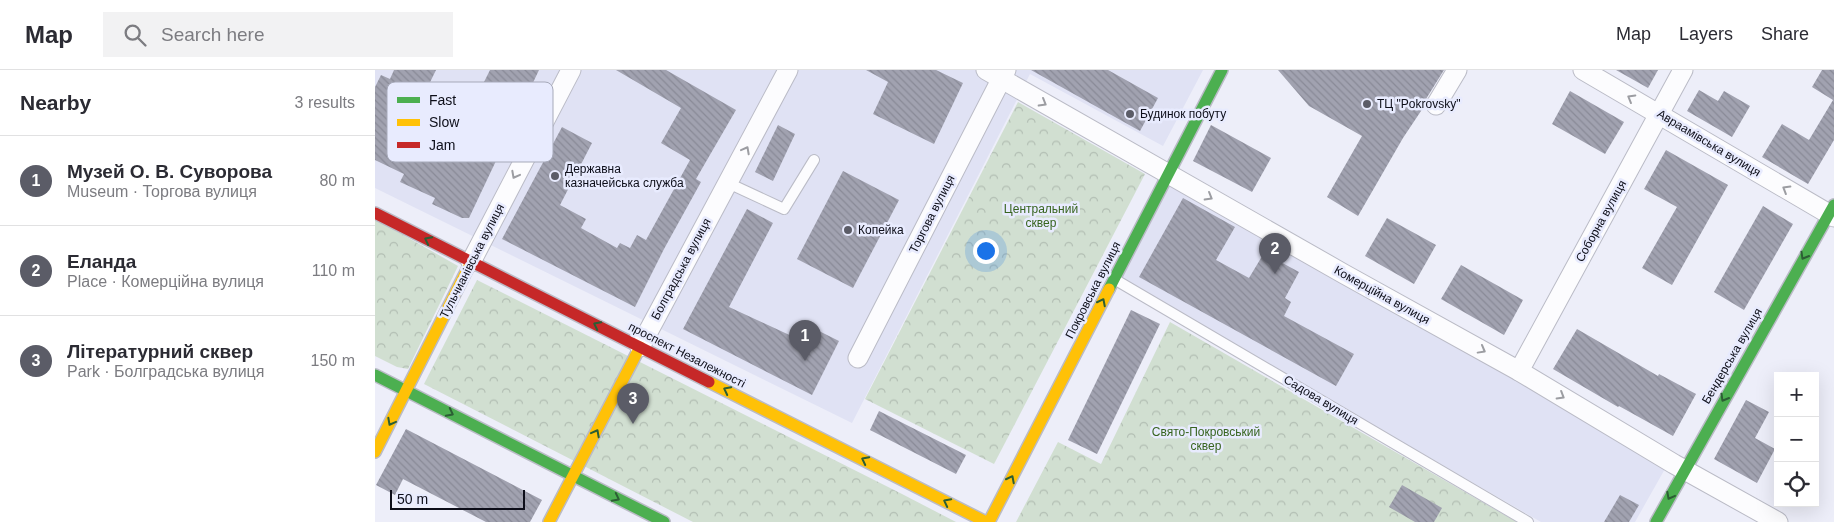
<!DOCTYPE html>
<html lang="en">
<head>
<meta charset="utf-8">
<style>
  body { margin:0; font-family:Helvetica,sans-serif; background:#f2f2f3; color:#2b2b33 }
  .controls { position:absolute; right:15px; bottom:15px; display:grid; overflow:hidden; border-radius:0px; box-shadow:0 5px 20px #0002 }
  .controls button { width:45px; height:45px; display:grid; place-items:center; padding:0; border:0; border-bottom:1px solid #e1e1e2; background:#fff; color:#2b2b33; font:25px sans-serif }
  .scale { position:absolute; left:15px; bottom:12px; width:135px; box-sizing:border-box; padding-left:5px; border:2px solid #0d0e19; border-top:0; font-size:14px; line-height:18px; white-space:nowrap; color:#0d0e19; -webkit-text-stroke:4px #e8ebfe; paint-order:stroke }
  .you { position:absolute; left:610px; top:180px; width:18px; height:18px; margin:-12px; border:4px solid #fff; border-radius:50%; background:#1a73e8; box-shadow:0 0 0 8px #1a73e833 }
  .badge { display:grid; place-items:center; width:32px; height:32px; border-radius:50%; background:#5b5c67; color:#fff; font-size:16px; font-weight:700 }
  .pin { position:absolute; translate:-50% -41px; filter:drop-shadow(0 1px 2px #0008) }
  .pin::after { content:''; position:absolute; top:26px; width:18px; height:15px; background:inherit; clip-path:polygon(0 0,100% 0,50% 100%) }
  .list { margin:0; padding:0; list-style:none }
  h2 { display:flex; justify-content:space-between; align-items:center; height:65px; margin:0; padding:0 20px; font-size:21px }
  h2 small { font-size:16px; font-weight:400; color:#7c7c81 }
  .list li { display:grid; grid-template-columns:32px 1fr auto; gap:15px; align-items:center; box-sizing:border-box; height:90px; padding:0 20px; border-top:1px solid #e1e1e2 }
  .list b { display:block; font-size:19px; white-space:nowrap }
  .list p { margin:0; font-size:16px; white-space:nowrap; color:#7c7c81 }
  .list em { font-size:16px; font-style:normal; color:#7c7c81 }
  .icon { flex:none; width:28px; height:28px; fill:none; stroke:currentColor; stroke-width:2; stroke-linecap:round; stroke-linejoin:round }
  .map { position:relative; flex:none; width:1459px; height:452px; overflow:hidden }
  header { display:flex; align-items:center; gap:30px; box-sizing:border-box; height:70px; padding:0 25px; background:#fff; border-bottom:1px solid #e1e1e2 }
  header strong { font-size:24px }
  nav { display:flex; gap:28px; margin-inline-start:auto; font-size:18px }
  .search { width:350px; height:45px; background:#f2f2f3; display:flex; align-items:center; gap:12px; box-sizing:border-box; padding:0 18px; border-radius:0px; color:#7c7c81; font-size:19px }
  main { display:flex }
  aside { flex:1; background:#fff }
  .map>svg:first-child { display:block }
  .built { fill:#e0e2f4 }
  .park { fill:url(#park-crowns) }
  .building { fill:url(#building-back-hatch) }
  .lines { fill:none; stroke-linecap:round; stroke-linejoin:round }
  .lane-casing { stroke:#babbc6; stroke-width:12 }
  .street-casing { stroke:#babbc6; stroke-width:21 }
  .fast-casing { stroke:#babbc6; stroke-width:14 }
  .slow-casing { stroke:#babbc6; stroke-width:14 }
  .jam-casing { stroke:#babbc6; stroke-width:14 }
  .lane { stroke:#fcfcfe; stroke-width:10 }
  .street { stroke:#fcfcfe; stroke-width:19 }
  .fast { stroke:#4caf50; stroke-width:11 }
  .slow { stroke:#ffc107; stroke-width:11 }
  .jam { stroke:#c62828; stroke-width:11 }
  .oneway { stroke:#9c9da2 }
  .oneway2 { stroke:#2c5e34 }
  .poi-dot { fill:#5b5c67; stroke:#e8ebfe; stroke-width:2 }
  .labels { text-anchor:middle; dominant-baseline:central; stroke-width:5; stroke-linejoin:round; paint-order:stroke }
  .poi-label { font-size:12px; fill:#0d0e19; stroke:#e8ebfe; text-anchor:start }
  .street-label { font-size:12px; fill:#0d0e19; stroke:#e8ebfe }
  .park-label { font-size:12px; fill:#37641f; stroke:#e8ebfe }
  .key { fill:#e8ebfe; stroke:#a6a9b9; stroke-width:1 }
  .key-label { font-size:14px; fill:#0d0e19 }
</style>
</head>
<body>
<header>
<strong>Map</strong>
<div class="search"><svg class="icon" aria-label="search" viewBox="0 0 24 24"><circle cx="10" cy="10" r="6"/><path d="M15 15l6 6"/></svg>Search here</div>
<nav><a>Map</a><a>Layers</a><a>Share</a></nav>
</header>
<main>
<aside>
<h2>Nearby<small>3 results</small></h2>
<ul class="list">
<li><span class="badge">1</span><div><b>Музей О. В. Суворова</b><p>Museum · Торгова вулиця</p></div><em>80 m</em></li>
<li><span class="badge">2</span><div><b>Еланда</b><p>Place · Комерційна вулиця</p></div><em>110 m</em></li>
<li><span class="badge">3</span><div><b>Літературний сквер</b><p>Park · Болградська вулиця</p></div><em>150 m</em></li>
</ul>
</aside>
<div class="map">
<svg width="1459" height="452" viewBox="0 0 1459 452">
  <defs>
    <pattern id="park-crowns" width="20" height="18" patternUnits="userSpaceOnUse" patternTransform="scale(1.25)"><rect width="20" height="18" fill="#d1dfd1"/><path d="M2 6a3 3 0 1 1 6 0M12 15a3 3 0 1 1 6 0" fill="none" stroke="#b2beb3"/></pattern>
    <pattern id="building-back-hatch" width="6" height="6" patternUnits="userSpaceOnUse" patternTransform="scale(1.25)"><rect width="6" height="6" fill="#a1a2b0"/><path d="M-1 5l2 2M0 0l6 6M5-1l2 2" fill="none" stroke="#898a97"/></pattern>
  </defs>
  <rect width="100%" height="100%" fill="#edeef9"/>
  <g class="built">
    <polygon points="0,0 828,0 788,76 655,4 477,353 0,118"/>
    <polygon points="796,111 1291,397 1260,452 1166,452 745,209"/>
  </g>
  <g class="park">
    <polygon points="643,32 770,104 619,394 490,329"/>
    <polygon points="0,149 83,196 33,299 22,297 0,286"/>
    <polygon points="102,210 527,424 581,452 318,452 49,314"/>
    <polygon points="795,252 1142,452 641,452 683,372 726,394"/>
  </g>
  <g class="building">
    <polygon points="19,0 61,0 40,43 94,69 116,21 107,16 115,0 164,0 94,148 87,148 57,134 60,128 25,112 29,104 0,90 0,17 6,5 15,9"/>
    <polygon points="241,0 291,0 361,40 321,109 326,112 289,179 260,237 127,169 187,57 217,73 185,135 211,149 206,158 242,178 245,173 255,178 262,165 271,170 315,90 286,73 306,38"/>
    <polygon points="491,0 561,0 588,13 559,74 498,44 513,12"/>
    <polygon points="656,0 733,0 783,28 765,61"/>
    <polygon points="903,0 1069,0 1051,29 1050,35 1028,68 983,146 952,127 987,66 934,36"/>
    <polygon points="1241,0 1283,0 1273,18"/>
    <polygon points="1447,0 1459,0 1459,70 1433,114 1387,87 1407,54 1434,70 1458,30 1437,17"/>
    <polygon points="1324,20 1343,31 1349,21 1375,36 1357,67 1312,41"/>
    <polygon points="1195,21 1249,52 1230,84 1177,54"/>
    <polygon points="403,55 420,64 398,111 380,102"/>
    <polygon points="836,55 896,88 877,122 818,91"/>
    <polygon points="1291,80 1353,115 1297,215 1267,198 1302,137 1269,119"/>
    <polygon points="468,101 524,130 478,218 422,189"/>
    <polygon points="808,128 860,157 841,190 874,208 889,183 924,202 910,228 916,232 909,246 979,284 961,316 764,207"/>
    <polygon points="1388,136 1418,154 1369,240 1339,222"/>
    <polygon points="372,139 398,153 354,237 436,275 444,261 464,271 437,325 308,259"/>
    <polygon points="1012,148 1061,175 1039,214 990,186"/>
    <polygon points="1086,195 1148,230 1129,265 1066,229"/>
    <polygon points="756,240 785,254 722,384 693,370"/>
    <polygon points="1202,259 1283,306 1284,304 1321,324 1298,366 1244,336 1243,337 1178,299"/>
    <polygon points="1371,330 1394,342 1380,368 1400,379 1382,413 1339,389"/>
    <polygon points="504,341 591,385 581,404 495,360"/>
    <polygon points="31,359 167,430 155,452 111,452 28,409 20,425 1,415"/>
    <polygon points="1027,415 1067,438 1059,452 1040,452 1014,437"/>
    <polygon points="1245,425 1264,435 1254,452 1229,452"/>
  </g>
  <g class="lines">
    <defs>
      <g id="lane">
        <polyline points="353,113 409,139 439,90"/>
        <polyline points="739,209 1153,452"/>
      </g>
      <g id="street">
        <polyline points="611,0 969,204 1144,301 1299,394 1403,452"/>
        <polyline points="1208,0 1459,147"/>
        <polyline points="1061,35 1082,0"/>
        <polyline points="96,192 196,0"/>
        <polyline points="265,277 413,0"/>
        <polyline points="483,288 631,0"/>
        <polyline points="1144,301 1308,0"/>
      </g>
      <g id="fast">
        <polyline points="734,219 847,0"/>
        <polyline points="0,305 289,452"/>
        <polyline points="1281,452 1459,135"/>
      </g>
      <g id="slow">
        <polyline points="334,312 611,452"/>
        <polyline points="0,382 96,192"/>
        <polyline points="174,452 265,277"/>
        <polyline points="614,452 734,219"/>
      </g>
      <polyline id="jam" points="0,143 334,312"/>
    </defs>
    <use href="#lane" class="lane-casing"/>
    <use href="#street" class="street-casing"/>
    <use href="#fast" class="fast-casing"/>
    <use href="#slow" class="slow-casing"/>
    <use href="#jam" class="jam-casing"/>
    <use href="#lane" class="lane"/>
    <use href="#street" class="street"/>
    <use href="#fast" class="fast"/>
    <use href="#slow" class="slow"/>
    <use href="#jam" class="jam"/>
  </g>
  <defs><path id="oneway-chevron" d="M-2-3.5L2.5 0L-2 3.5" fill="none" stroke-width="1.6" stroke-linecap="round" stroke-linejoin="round" transform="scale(1.25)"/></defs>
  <g class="oneway">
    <use href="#oneway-chevron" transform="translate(1256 28) rotate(-150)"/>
    <use href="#oneway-chevron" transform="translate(668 33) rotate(30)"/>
    <use href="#oneway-chevron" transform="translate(371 80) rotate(-62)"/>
    <use href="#oneway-chevron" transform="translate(140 105) rotate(118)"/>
    <use href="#oneway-chevron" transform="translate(1411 119) rotate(-149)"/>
    <use href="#oneway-chevron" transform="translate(834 127) rotate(30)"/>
    <use href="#oneway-chevron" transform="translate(1107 280) rotate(29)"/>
    <use href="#oneway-chevron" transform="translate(1186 326) rotate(31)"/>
  </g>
  <g class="oneway2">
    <use href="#oneway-chevron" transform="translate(53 170) rotate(-153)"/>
    <use href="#oneway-chevron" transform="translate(1429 186) rotate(120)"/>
    <use href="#oneway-chevron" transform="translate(727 232) rotate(-63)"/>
    <use href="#oneway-chevron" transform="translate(222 255) rotate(-153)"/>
    <use href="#oneway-chevron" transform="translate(352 320) rotate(-153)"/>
    <use href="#oneway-chevron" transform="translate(1349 328) rotate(120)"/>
    <use href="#oneway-chevron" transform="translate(75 343) rotate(27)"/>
    <use href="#oneway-chevron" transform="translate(16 352) rotate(118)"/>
    <use href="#oneway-chevron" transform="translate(221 363) rotate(-62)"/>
    <use href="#oneway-chevron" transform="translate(490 390) rotate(-153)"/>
    <use href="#oneway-chevron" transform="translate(636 409) rotate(-63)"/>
    <use href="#oneway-chevron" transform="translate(1295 426) rotate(118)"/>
    <use href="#oneway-chevron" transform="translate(241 428) rotate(27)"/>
    <use href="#oneway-chevron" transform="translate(572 432) rotate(-153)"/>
  </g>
  <g class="poi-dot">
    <circle cx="992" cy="34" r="5"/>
    <circle cx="755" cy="44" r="5"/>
    <circle cx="180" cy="106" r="5"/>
    <circle cx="473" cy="160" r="5"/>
  </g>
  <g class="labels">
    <g class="poi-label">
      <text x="1002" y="34">ТЦ "Pokrovsky"</text>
      <text x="765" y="44">Будинок побуту</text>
      <text x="190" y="99">Державна<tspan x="190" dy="14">казначейська служба</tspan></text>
      <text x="483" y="160">Копейка</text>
    </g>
    <g class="street-label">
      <text transform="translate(1334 73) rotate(31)">Авраамівська вулиця</text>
      <text transform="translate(557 144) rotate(-63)">Торгова вулиця</text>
      <text transform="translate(1226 151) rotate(-61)">Соборна вулиця</text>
      <text transform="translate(97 191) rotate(-63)">Тульчианівська вулиця</text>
      <text transform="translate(306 199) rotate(-62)">Болградська вулиця</text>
      <text transform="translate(718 220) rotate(-63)">Покровська вулиця</text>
      <text transform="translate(1007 225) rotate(29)">Комерційна вулиця</text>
      <text transform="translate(312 285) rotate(27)">проспект Незалежності</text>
      <text transform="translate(1357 286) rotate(-60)">Бендерська вулиця</text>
      <text transform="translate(946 330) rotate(31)">Садова вулиця</text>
    </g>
    <g class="park-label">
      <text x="666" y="139">Центральний<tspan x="666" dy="14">сквер</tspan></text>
      <text x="831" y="362">Свято-Покровський<tspan x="831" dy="14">сквер</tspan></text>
    </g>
  </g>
  <rect x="12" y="12" width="166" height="80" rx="8" class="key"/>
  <rect x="22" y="27" width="23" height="6" fill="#4caf50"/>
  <rect x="22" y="49" width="23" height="7" fill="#ffc107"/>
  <rect x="22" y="72" width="23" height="6" fill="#c62828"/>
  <g class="key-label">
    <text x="54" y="35">Fast</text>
    <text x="54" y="57">Slow</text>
    <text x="54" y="80">Jam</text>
  </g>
</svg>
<div class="controls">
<button>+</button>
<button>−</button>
<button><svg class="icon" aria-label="locate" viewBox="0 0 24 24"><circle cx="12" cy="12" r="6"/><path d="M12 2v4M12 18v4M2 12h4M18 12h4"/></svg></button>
</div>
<div class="scale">50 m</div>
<div class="you"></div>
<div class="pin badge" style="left:430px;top:291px">1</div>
<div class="pin badge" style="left:900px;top:204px">2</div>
<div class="pin badge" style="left:258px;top:354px">3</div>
</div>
</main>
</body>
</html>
